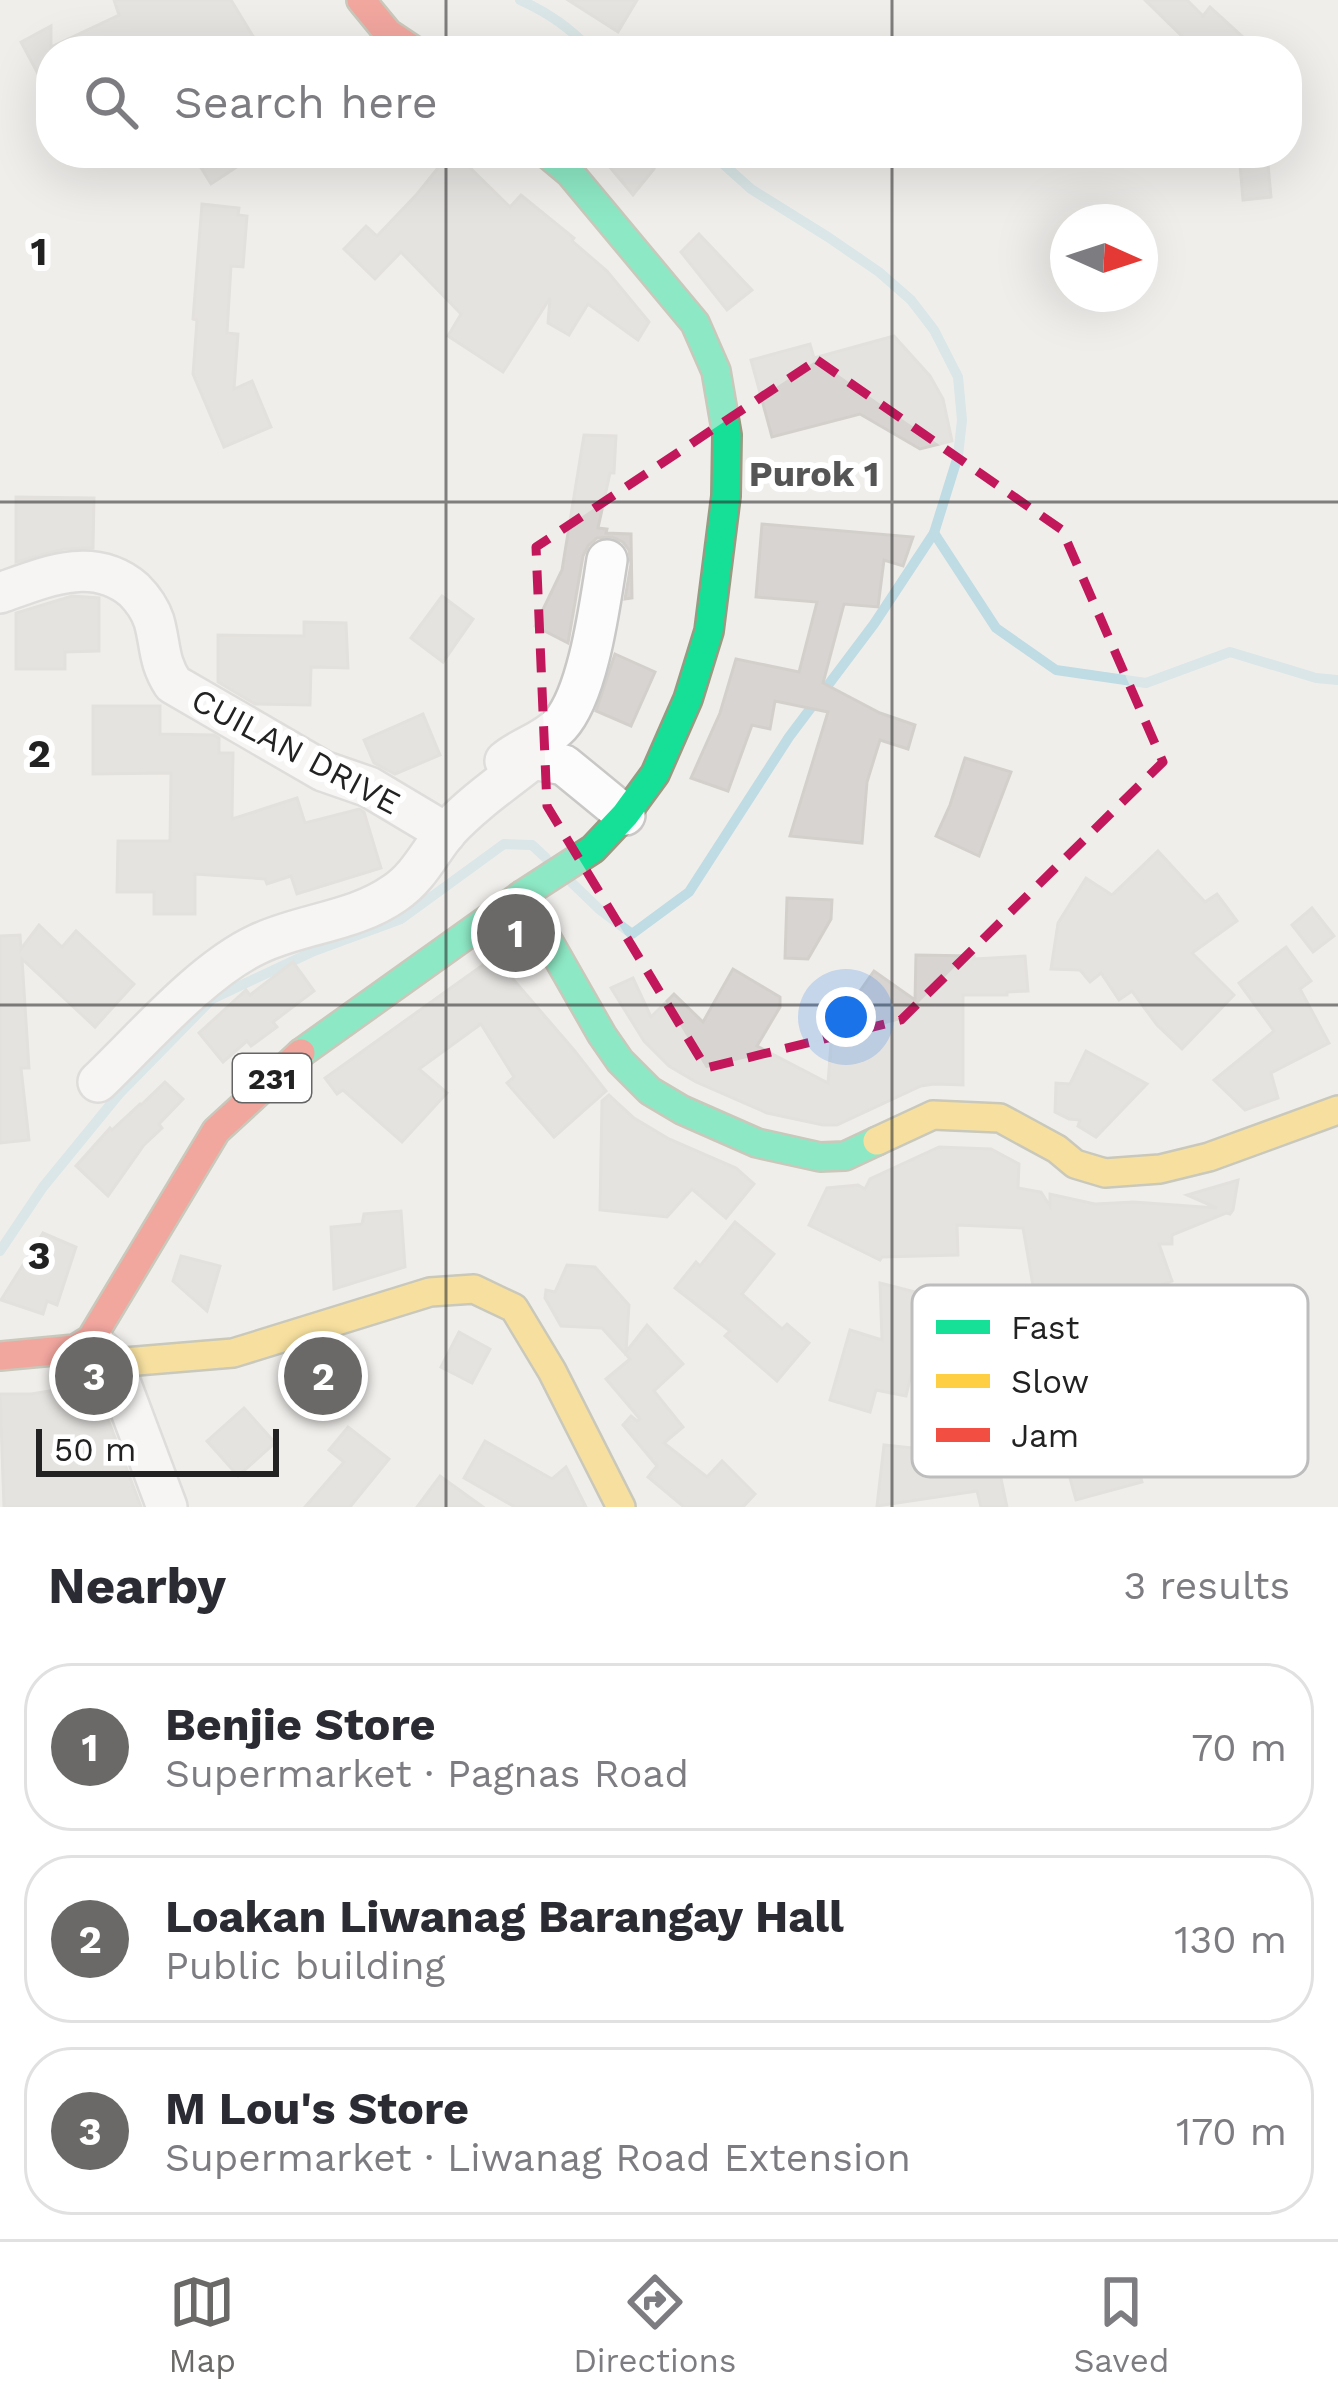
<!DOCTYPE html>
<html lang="en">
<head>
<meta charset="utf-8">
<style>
  body { margin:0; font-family:"Work Sans",sans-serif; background:#f7f7f7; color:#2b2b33 }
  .compass { position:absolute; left:1050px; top:204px; width:108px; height:108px; border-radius:50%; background:#fff; box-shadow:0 12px 48px #0002; rotate:93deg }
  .scale { position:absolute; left:36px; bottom:30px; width:243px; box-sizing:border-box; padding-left:12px; border:6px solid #222; border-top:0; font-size:33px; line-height:42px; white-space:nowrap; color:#222; -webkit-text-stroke:9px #fff; paint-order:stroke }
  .you { position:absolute; left:846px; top:1017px; width:42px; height:42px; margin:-30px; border:9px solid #fff; border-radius:50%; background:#1a73e8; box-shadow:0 0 0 18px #1a73e833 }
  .badge { display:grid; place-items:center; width:78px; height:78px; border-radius:50%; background:#6a6968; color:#fff; font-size:39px; font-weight:700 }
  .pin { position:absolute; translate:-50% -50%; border:6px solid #fff; box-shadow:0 3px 12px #0006 }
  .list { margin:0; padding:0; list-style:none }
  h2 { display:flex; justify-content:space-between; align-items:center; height:156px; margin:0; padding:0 48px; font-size:51px }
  h2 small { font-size:39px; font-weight:400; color:#7c7c81 }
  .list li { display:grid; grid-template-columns:78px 1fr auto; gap:36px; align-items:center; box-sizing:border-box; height:168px; margin:0 24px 24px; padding:0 24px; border:3px solid #e1e1e2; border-radius:48px }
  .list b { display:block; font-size:45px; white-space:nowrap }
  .list p { margin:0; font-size:39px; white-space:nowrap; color:#7c7c81 }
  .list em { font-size:39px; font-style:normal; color:#7c7c81 }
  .icon { flex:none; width:66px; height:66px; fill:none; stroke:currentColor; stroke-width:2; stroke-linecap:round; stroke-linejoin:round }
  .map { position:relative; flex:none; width:1338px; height:1507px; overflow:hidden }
  .search { position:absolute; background:#fff; box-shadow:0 12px 48px #0002; left:36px; right:36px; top:36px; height:132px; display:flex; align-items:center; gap:30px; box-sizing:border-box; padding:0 42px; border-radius:48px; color:#7c7c81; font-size:45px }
  .sheet { height:732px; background:#fff }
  nav { display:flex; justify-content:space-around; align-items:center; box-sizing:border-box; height:168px; border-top:3px solid #e1e1e2; background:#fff; font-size:33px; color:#7c7c81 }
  nav a { display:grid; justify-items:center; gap:6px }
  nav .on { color:#6a6968 }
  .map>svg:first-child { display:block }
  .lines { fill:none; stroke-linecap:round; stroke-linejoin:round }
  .stream { stroke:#bfdbe3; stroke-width:10 }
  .building { fill:#d7d4d2; stroke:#d3d0cc; stroke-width:3 }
  .street-casing { stroke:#c9c8c7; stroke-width:44 }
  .fast-casing { stroke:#999a82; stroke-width:32 }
  .slow-casing { stroke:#999a82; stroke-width:32 }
  .jam-casing { stroke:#999a82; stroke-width:32 }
  .street { stroke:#fdfcfc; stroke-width:39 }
  .fast { stroke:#16e098; stroke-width:27 }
  .slow { stroke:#ffcf43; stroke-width:27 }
  .jam { stroke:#f24e42; stroke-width:27 }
  .marked { fill:none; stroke:#c2185b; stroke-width:9; stroke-dasharray:24 15; stroke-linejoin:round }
  .grid { fill:none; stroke:#222; stroke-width:3; stroke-opacity:0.55 }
  .labels { text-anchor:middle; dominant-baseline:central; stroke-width:12; stroke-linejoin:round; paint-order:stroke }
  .shield { fill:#fff; stroke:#646464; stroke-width:3 }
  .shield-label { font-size:30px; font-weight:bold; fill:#222 }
  .street-label { font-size:33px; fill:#222; stroke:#fff }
  .neighbourhood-label { font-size:36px; font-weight:bold; fill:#555; stroke:#fff }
  .key { fill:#fff; stroke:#bdbdbd; stroke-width:3 }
  .key-label { font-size:33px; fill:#222 }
  .grid-label { font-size:39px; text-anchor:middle; font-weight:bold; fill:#222; stroke:#fff; stroke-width:12; stroke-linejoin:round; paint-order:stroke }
</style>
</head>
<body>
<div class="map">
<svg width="1338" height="1507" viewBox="0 0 1338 1507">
  <rect width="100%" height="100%" fill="#f0eeeb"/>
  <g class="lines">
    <g class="stream">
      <path d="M520,0C549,13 570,28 592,51"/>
      <polyline points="934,533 996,628 1056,670 1146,683 1230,652 1316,678 1338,680"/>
      <polyline points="572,883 599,909 632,934 689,892 789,737 874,624 934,533 958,456 962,420 958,377 934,330 911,300 879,272 828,237 751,189 711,153"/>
      <polyline points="0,1251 43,1187 119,1094 212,999 314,951 401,919 504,844 532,845 546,858"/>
    </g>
  </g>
  <g class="building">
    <polygon points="114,0 231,0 262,51 51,51 51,98 21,42 51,26 51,47 119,15"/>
    <polygon points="568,0 637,0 618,32"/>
    <polygon points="1145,0 1187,0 1203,16 1210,7 1256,49 1213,42 1205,51 1197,51"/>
    <polygon points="192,153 258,153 211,184"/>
    <polygon points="450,153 455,153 510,207 521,195 574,238 572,241 607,271 649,322 638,340 588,304 569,335 548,323 550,298 503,372 448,336 461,314 401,252 375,279 344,249 366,226 377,236 417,194"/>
    <polygon points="598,153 635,153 654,169 633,195"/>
    <polygon points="1239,153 1267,153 1271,197 1243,200"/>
    <polygon points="202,204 239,208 238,215 247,216 243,267 231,266 227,333 238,334 234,389 252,381 271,427 224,447 193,374 197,320 193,319"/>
    <polygon points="699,234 752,290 727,310 681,252"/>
    <polygon points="894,336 930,376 943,399 952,441 920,449 860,414 772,437 751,360 810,344 814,358"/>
    <polygon points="584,435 616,436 614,473 610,473 598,528 607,529 606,533 631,534 632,598 625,599 631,564 629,550 623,542 612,537 597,538 588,546 583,556 568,643 535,626 562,570"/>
    <polygon points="16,497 94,498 93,548 64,549 16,562"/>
    <polygon points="762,524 913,537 903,566 884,560 878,607 844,604 823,683 880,713 915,725 908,749 880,740 867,782 862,843 790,836 828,712 775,701 770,729 752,725 728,791 691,778 720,713 736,659 799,672 817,602 756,597"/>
    <polygon points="72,596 99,598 99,651 65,652 65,669 16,669 16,613"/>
    <polygon points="442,596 473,619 443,662 411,638"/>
    <polygon points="304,622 346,623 348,668 311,667 310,705 255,704 218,682 218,635 304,636"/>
    <polygon points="615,654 655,672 631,726 596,711"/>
    <polygon points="93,706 160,706 160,734 214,735 219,738 219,753 233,753 232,819 297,798 305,823 359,809 364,812 381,868 297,894 291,876 267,884 265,879 195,874 195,914 154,914 154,892 117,892 118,841 170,841 171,773 93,774"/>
    <polygon points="423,714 440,755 395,774 374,763 364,740"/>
    <polygon points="965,758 1011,772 979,856 936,836 950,805"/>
    <polygon points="1158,851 1205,902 1217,894 1237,921 1192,953 1234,995 1182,1049 1157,1025 1132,991 1119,1000 1101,973 1090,982 1080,970 1051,969 1058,923 1086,878 1112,895"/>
    <polygon points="787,898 832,900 831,919 808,959 785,958"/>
    <polygon points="1312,908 1334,936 1313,952 1292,925"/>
    <polygon points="39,925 62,947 76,931 134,984 95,1027 22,959 29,1068 21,1068 29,1140 0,1143 0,936 20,935 21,949"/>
    <polygon points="1286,947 1311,981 1300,989 1329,1043 1271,1073 1278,1098 1245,1110 1214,1080 1274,1031 1239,983"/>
    <polygon points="916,955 974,956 974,959 1025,956 1028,991 1007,992 1007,995 963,995 963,1085 934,1084 921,1086 837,1125 823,1125 767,1113 696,1082 669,1066 644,1041 611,988 633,978 651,1017 674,994 703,1022 733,969 780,997 780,1007 757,1046 828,1083 832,1031 874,971 915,1000"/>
    <polygon points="494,957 574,1050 606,1091 554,1137 507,1083 514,1077 481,1024 419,1069 447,1093 402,1142 343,1090 337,1094 325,1078"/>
    <polygon points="293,962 314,991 273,1022 277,1027 251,1046 247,1041 223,1062 199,1033 246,990 250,995"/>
    <polygon points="1086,1051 1147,1084 1096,1137 1078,1126 1080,1120 1069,1119 1055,1112 1056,1083 1070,1084"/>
    <polygon points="165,1082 183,1099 159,1124 162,1128 144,1145 108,1196 76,1166 110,1128 112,1130 140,1104 141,1105"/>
    <polygon points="609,1095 634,1118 669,1139 736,1168 754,1184 726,1218 692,1189 667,1217 600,1210 602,1101"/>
    <polygon points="939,1147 991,1149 1019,1164 1018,1188 1041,1192 1050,1206 1050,1194 1095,1204 1134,1202 1217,1208 1187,1195 1238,1180 1233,1210 1230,1214 1226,1213 1172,1235 1172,1244 1159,1244 1172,1281 1127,1298 1123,1287 1036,1303 1023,1228 957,1225 958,1255 882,1257 880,1260 809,1225 827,1188 858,1185 865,1189 870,1179"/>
    <polygon points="401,1211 405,1267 334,1289 331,1227 362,1224 364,1214"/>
    <polygon points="735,1222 774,1254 742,1294 782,1329 787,1324 809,1343 777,1381 725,1336 730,1331 675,1288 696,1262 700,1266"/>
    <polygon points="43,1233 76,1247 57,1305 47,1301 43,1314 1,1300"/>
    <polygon points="181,1256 220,1266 207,1311 173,1281"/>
    <polygon points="567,1265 595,1267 629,1305 626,1352 647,1325 683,1364 654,1391 683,1427 664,1443 707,1477 722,1461 755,1494 743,1507 684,1507 648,1477 657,1466 623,1425 631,1416 637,1421 640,1419 606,1379 630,1359 602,1328 561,1326 545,1298 546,1290 555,1292"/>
    <polygon points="880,1283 915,1292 916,1304 978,1315 980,1308 1020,1318 1001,1397 1056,1395 1057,1422 1106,1411 1114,1448 1131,1443 1142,1482 1076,1500 1068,1471 1000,1474 1007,1507 981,1507 977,1491 877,1506 884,1445 931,1450 929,1434 980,1427 978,1381 921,1369 919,1377 911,1375 906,1396 876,1390 870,1412 830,1400 850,1330 882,1340"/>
    <polygon points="459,1332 490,1349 472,1383 441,1367"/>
    <polygon points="333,1355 354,1374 320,1413 288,1384 301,1369 297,1366"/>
    <polygon points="87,1381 97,1390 141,1507 4,1507 0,1394 31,1394 74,1387 73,1384"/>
    <polygon points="244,1408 275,1443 238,1476 207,1441"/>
    <polygon points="348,1427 389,1459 350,1507 305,1507 344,1462 329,1450"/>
    <polygon points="485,1441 552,1479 566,1467 586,1507 515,1507 464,1478"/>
    <polygon points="440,1476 483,1507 417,1507"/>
  </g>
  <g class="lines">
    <defs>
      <g id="street">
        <path d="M0,593C45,577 93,555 134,590C143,599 150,609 154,621C161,646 158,661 173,684L323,771L369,787L446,833"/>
        <path d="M505,761C521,747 544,742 560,725C589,693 600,603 607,560"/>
        <path d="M98,1082C143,1039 202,970 258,944C302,923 354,922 395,893C419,877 430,851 448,830C473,803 504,782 533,759L564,765L625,815"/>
        <polyline points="98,1347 113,1363 167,1507"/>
      </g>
      <g id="fast">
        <polyline points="522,895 602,1035 620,1061 650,1091 682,1110 757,1143 820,1157 845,1156 877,1141"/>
        <polyline points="301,1053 522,895 593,849 625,815 655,774 688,699 709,631 726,496 727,435 716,371 695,323 570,173 546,153"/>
      </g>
      <g id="slow">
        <polyline points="877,1141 933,1115 1000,1118 1057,1149 1075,1164 1105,1173 1160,1169 1209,1157 1338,1110"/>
        <polyline points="113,1363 233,1353 430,1292 474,1289 514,1308 552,1371 621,1507"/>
      </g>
      <g id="jam">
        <polyline points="361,0 388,33 415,51"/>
        <polyline points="0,1356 75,1349 91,1339 216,1131 301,1053"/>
      </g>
    </defs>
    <use href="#street" class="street-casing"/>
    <use href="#fast" class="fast-casing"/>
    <use href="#slow" class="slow-casing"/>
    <use href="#jam" class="jam-casing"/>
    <use href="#street" class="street"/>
    <use href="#fast" class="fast"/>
    <use href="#slow" class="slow"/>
    <use href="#jam" class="jam"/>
  </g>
  <path d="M0 0H1338V1507H0ZM817,360L1062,530L1163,762L901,1020L706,1068L547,806L536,547Z" fill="#f0eeeb" fill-opacity=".55" fill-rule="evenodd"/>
  <path class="marked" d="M817,360L1062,530L1163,762L901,1020L706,1068L547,806L536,547Z"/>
  <path class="grid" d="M446,0V51M892,0V51M446,153V1507M892,153V1507M0,502H1338M0,1005H1338"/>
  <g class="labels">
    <rect class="shield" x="233" y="1054" width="78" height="48" rx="9"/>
    <g class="shield-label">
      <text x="272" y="1078">231</text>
    </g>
    <g class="street-label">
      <text transform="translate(296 751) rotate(28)">CUILAN DRIVE</text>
    </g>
    <g class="neighbourhood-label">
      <text x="814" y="474">Purok 1</text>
    </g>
  </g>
  <rect x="912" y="1285" width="396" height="192" rx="18" class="key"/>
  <rect x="936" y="1320" width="54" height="14" fill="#16e098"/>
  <rect x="936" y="1374" width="54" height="14" fill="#ffcf43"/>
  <rect x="936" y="1428" width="54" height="14" fill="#f24e42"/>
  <g class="key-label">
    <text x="1011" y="1339">Fast</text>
    <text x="1011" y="1393">Slow</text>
    <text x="1011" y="1447">Jam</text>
  </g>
  <g class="grid-label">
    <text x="39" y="265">1</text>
    <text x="39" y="767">2</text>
    <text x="39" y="1269">3</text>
  </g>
</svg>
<svg class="compass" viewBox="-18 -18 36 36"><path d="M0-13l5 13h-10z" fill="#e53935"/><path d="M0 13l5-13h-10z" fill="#7c7c81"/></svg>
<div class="scale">50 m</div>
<div class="you"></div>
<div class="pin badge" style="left:516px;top:933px">1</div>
<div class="pin badge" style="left:323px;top:1376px">2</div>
<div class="pin badge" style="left:94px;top:1376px">3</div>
<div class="search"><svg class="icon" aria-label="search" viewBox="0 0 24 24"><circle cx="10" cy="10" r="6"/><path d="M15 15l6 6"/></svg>Search here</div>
</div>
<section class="sheet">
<h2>Nearby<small>3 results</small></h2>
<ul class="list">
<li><span class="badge">1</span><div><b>Benjie Store</b><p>Supermarket · Pagnas Road</p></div><em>70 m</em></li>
<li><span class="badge">2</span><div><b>Loakan Liwanag Barangay Hall</b><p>Public building</p></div><em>130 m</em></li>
<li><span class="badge">3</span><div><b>M Lou's Store</b><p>Supermarket · Liwanag Road Extension</p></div><em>170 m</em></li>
</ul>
</section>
<nav>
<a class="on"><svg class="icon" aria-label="map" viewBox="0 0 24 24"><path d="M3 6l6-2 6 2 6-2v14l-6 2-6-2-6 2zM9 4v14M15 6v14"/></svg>Map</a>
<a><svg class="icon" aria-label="directions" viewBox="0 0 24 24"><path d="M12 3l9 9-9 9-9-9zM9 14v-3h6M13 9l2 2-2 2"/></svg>Directions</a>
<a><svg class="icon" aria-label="saved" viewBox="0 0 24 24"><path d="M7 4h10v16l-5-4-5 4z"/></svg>Saved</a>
</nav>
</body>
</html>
